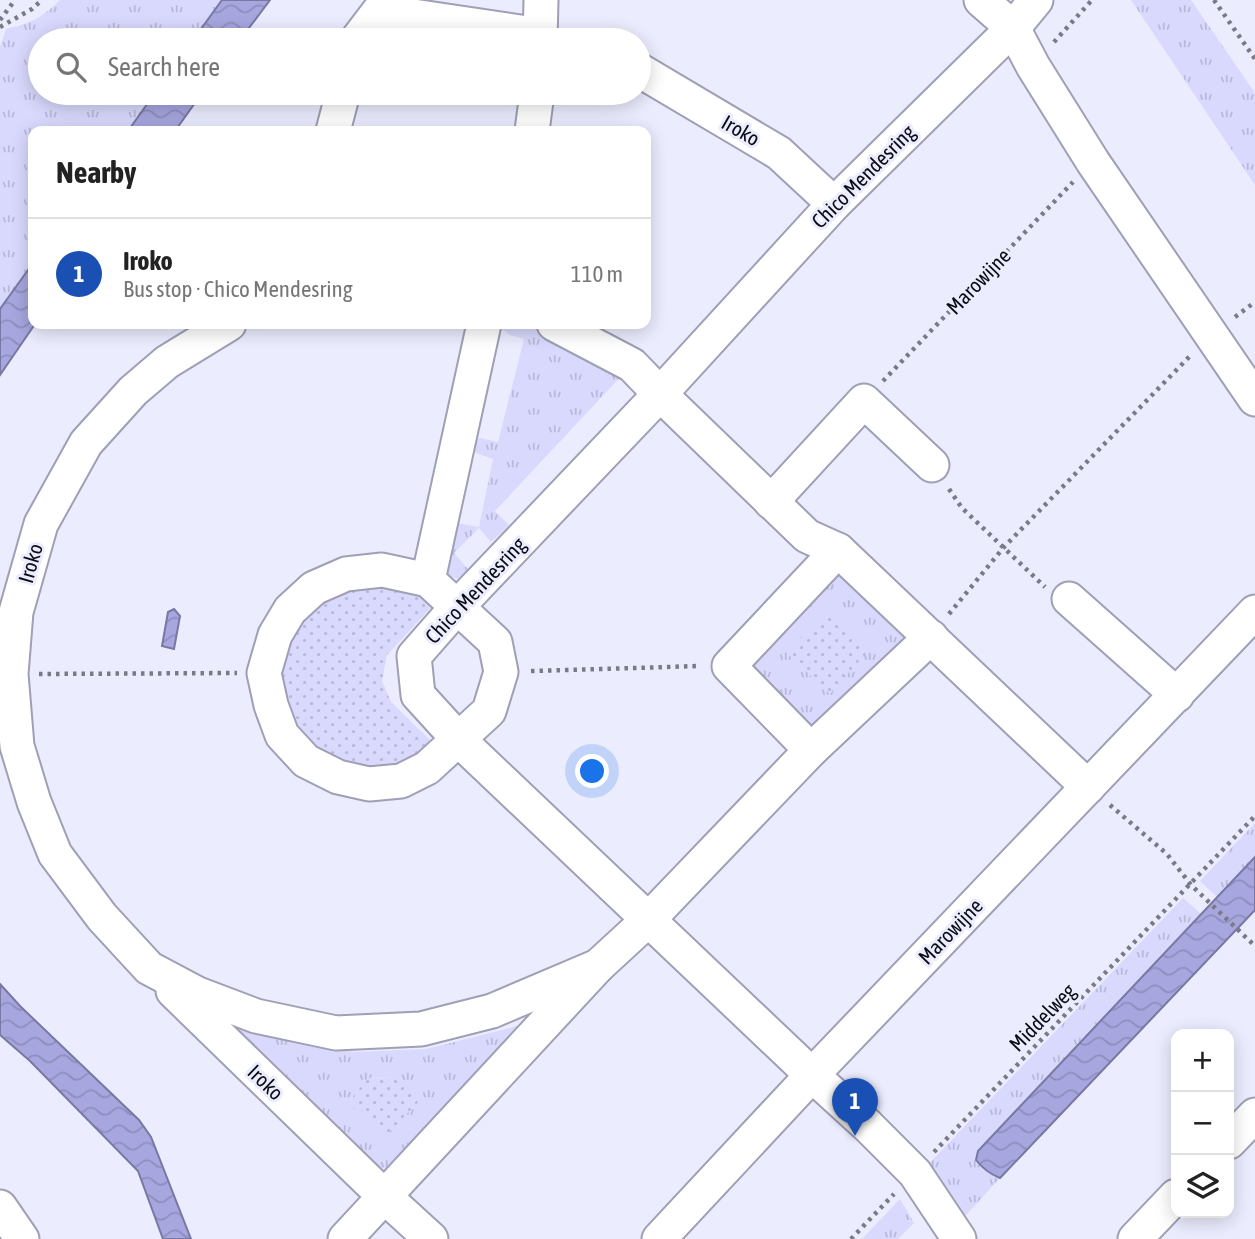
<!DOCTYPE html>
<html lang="en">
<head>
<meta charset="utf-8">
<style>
  body { margin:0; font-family:"Asap Condensed",sans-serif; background:#f2f2f2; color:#222 }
  .controls { position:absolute; right:21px; bottom:21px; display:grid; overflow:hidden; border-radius:14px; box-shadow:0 4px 18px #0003 }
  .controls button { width:63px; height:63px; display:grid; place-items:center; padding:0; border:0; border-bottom:2px solid #e0e0e0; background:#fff; color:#222; font:35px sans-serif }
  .you { position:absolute; left:593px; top:772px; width:24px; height:24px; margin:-18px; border:5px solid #fff; border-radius:50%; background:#1a73e8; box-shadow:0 0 0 10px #1a73e833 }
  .badge { display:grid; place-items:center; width:46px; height:46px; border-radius:50%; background:#d93025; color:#fff; font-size:23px; font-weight:700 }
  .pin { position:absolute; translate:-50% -58px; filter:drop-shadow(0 2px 4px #0008) }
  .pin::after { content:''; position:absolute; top:37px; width:24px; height:21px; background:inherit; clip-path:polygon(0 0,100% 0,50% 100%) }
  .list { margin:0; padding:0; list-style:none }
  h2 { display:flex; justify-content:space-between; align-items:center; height:91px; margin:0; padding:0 28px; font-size:30px }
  h2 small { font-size:23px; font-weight:400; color:#767676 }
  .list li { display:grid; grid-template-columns:46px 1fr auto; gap:21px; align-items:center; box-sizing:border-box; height:112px; padding:0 28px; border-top:2px solid #e0e0e0 }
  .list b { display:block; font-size:26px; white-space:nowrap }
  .list p { margin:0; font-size:23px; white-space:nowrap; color:#767676 }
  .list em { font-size:23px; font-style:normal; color:#767676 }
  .icon { flex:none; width:38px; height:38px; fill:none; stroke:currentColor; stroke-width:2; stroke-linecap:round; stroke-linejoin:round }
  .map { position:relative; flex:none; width:1255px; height:1239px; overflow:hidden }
  .search { position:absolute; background:#fff; box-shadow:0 4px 18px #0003; left:28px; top:28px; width:623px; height:77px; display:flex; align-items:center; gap:18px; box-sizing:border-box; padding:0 24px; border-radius:38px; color:#767676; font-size:26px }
  .panel { position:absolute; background:#fff; box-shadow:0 4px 18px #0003; left:28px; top:126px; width:623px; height:203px; border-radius:14px }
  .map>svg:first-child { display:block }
  .grass { fill:url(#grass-tufts); fill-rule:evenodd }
  .park { fill:url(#park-dots) }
  .water { fill:url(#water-waves); stroke:#7878a2; stroke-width:2 }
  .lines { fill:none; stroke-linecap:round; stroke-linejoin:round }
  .minor-casing { stroke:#9f9fb5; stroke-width:37 }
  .path { stroke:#7a7a87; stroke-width:4.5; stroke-dasharray:3.5 5; stroke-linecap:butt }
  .minor { stroke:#fff; stroke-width:33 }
  .labels { text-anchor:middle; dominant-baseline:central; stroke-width:6; stroke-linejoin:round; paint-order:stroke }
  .street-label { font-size:21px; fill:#0b0b13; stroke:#ebecfe }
</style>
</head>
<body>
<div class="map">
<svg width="1255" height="1239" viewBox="0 0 1255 1239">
  <defs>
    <pattern id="grass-tufts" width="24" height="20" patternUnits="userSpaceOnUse" patternTransform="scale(1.75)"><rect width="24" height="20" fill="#d8d9fd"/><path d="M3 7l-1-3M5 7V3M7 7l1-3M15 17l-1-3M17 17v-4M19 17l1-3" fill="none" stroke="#b8b9d8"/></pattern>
    <pattern id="park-dots" width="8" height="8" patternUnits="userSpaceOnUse" patternTransform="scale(1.75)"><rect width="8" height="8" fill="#d8d9fd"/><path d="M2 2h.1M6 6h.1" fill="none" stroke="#b8b9d8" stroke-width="1.8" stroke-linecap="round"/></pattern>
    <pattern id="water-waves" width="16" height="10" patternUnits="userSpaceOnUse" patternTransform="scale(1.75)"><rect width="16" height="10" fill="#a7a6df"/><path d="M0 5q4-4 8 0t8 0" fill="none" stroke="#8e8ebe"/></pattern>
  </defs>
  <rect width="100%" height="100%" fill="#ebecfe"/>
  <g class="grass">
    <path d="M60,0H222L193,40H40V93H155L128,131H33V263L0,309V47L6,29C30,24 43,17 60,0Z"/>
    <polygon points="1131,0 1191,0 1255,93 1255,185"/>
    <polygon points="504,324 543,324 625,372 495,511 509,525 491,542 479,528 454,553 468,569 459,579 447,575 444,565 452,522 479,527 493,459 476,453 471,448 473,441 480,438 498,442 524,339 510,335 503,330"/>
    <polygon points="836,572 906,636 814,735 747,669"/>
    <polygon points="1255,823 1255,857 1217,897 1200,881"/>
    <polygon points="1183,898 1201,914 978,1150 992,1175 1000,1178 957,1225 922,1171"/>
    <path d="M235,1022L284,1039L354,1052L426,1049L526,1024L400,1167L380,1168L232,1030ZM392,1077L418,1101L385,1136L368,1078Z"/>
    <polygon points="900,1199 914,1223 898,1239 862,1239"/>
  </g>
  <g class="park">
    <polygon points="380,582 420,591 435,603 387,655 382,681 391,702 439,749 395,771 352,772 315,752 290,719 281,679 286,648 307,613 332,595"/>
    <polygon points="828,610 868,651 830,694 787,653"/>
    <polygon points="393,1077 419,1101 385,1137 348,1103 368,1078"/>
  </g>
  <g class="water">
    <polygon points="222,0 270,0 240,40 193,40"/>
    <polygon points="155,93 202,93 175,131 128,131"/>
    <polygon points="33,263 33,324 35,324 0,375 0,309"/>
    <polygon points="174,609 180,616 174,649 162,646 168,612"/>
    <path d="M1255,857V910L1000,1178C990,1174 983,1169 976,1160L978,1151Z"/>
    <polygon points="0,984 20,1006 139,1120 151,1137 191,1239 163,1239 138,1171 30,1061 0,1035"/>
  </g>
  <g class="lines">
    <defs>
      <g id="minor">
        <polyline points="981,0 1013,28 1033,66 1093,162 1255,399"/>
        <polyline points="357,40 379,11 541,35"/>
        <polyline points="540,40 541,0"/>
        <polyline points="639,70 779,153 834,204"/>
        <polyline points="333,131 343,93"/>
        <polyline points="532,131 537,93"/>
        <polyline points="229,324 167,362 133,391 86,443 41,524 16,612 11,674 17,746 34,802 55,854 102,917 149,968 198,994 256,1016 336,1033 421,1029 492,1011 598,966"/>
        <polyline points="554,324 632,365 660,394 807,536 838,550 1088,787"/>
        <polyline points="771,502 864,401 932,465"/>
        <polygon points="382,570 428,580 495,642 501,672 489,711 427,768 401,781 369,784 338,777 306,761 282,735 271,705 264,673 275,635 290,610 314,588 346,574"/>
        <polyline points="428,580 484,324"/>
        <polyline points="1069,599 1177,695"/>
        <polyline points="811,750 729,666 838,550"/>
        <polyline points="173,991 384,1196 431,1239"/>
        <polyline points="1229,1142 1255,1115"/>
        <polyline points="0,1207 22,1239"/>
        <polyline points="345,1239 598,966 648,920 811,750 931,637"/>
        <polyline points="659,1239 812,1075 1255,612"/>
        <polyline points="959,1239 915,1173 867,1125 812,1075 459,740 418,695 414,656 457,607 660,394 834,204 1013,28 1036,0"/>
        <polyline points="1135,1239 1176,1196"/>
      </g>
    </defs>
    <use href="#minor" class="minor-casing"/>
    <g class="path">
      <polyline points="1214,0 1255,59"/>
      <polyline points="0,20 15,0"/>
      <polyline points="0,27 32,9 42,0"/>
      <polyline points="1054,42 1092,0"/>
      <polyline points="1235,317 1255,302"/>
      <polyline points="883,381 1073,182"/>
      <polyline points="949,489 962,508 1045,587"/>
      <polyline points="949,614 1004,547 1191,355"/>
      <polyline points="531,671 700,666"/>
      <polyline points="39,674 237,673"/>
      <polyline points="1110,805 1167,854 1191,885 1255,946"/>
      <polyline points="934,1152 1255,816"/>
      <polyline points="851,1239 894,1194"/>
    </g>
    <use href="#minor" class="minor"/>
  </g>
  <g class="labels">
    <g class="street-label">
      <text transform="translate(741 130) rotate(30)">Iroko</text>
      <text transform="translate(863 176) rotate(-45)">Chico Mendesring</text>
      <text transform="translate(978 281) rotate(-46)">Marowijne</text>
      <text transform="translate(30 563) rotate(-74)">Iroko</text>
      <text transform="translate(475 590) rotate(-47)">Chico Mendesring</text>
      <text transform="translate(950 931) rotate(-46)">Marowijne</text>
      <text transform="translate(1042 1017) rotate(-46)">Middelweg</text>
      <text transform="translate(266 1082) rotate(44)">Iroko</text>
    </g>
  </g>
</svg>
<div class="controls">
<button>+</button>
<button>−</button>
<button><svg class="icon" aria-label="layers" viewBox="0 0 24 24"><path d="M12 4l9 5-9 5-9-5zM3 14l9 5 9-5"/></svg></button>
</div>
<div class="you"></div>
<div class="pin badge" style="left:855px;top:1136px;background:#1a4fb4">1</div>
<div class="search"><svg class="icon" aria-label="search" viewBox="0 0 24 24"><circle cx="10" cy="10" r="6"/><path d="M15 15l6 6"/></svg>Search here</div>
<section class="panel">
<h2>Nearby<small></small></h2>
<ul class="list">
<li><span class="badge" style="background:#1a4fb4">1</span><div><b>Iroko</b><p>Bus stop · Chico Mendesring</p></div><em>110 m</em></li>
</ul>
</section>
</div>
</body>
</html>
